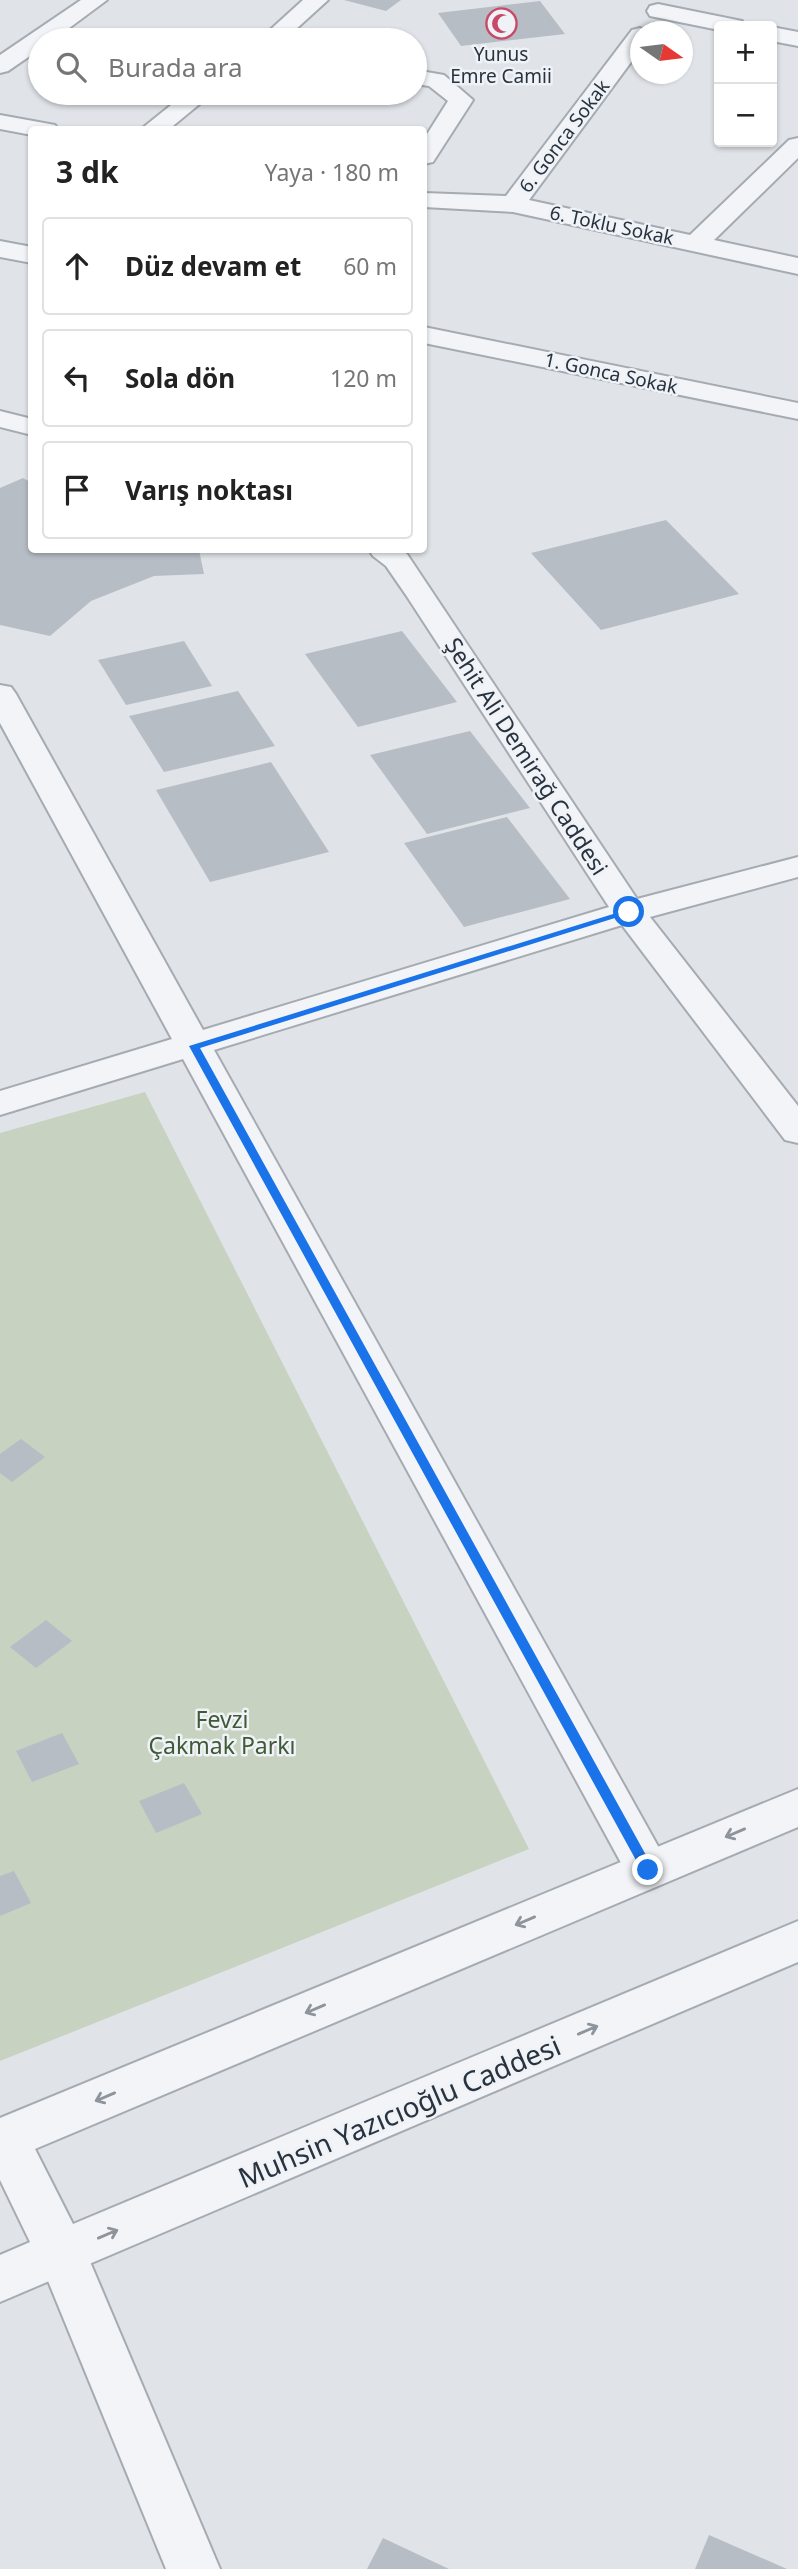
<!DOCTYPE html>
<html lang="tr">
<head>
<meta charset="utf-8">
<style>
  body { margin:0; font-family:"Noto Sans",sans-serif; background:#f6f6f6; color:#222 }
  .controls { position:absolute; right:21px; top:21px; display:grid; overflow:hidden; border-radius:7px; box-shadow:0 2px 5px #0004 }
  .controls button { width:63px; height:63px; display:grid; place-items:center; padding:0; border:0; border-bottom:2px solid #e0e0e0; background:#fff; color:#222; font:35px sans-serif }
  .compass { position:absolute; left:630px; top:21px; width:63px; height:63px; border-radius:50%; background:#fff; box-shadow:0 2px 5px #0004; rotate:104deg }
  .stop { position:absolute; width:21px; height:21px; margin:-16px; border:5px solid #1a73e8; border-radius:50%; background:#fff }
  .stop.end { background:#1a73e8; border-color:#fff; box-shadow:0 2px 7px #0008 }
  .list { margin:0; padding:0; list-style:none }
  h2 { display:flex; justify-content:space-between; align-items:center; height:91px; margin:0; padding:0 28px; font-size:30px }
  h2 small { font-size:23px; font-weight:400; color:#767676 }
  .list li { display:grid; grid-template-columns:46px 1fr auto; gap:21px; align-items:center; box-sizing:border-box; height:98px; margin:0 14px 14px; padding:0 14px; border:2px solid #e0e0e0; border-radius:7px }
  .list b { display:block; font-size:26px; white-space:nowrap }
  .list em { font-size:23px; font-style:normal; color:#767676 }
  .icon { flex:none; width:38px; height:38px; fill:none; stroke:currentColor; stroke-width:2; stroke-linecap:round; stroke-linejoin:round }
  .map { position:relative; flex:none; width:798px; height:2569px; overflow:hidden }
  .search { position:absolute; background:#fff; box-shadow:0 2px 5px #0004; left:28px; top:28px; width:399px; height:77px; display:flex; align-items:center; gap:18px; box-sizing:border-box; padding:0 24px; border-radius:38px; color:#767676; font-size:26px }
  .panel { position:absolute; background:#fff; box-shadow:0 2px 5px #0004; left:28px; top:126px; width:399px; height:427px; border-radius:7px }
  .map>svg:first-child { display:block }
  .green { fill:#c7d2c1 }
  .building { fill:#b7bdc5 }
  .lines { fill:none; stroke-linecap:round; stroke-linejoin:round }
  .minor-casing { stroke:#a5abb2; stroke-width:4 }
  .tertiary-casing { stroke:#a5abb2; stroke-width:4 }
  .minor { fill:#f2f4f7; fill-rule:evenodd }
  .tertiary { fill:#f2f4f7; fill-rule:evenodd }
  .oneway { stroke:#8e949b }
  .route { fill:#1a73e8 }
  .labels { text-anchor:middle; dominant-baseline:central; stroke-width:5; stroke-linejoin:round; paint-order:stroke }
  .far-poi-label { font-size:19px; fill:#29333f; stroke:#eff2f6 }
  .far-street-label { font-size:19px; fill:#29333f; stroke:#eff2f6 }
  .street-label { font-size:23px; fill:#29333f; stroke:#eff2f6 }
  .park-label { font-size:23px; fill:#405a37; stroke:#eff2f6 }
  .near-street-label { font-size:28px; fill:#29333f; stroke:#eff2f6 }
</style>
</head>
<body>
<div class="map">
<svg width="798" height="2569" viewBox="0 0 798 2569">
  <rect width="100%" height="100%" fill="#e0e4e8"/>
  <polygon class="green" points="145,1092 529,1849 0,2061 0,1133"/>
  <g class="building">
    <polygon points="344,0 401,0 386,11"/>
    <polygon points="540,1 565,34 461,46 438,13"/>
    <polygon points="23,478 32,483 32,550 199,550 204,574 154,576 91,601 50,636 0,625 0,488"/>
    <polygon points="666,520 739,594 601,630 531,553"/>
    <polygon points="402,631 457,702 358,727 305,654"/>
    <polygon points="184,641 212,686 126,705 98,660"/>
    <polygon points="238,691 275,746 164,772 129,716"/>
    <polygon points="470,731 530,808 427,834 370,755"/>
    <polygon points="271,762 329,852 210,882 156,790"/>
    <polygon points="507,817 570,899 464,927 404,843"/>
    <polygon points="21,1439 45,1457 12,1482 0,1473 0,1454"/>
    <polygon points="46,1620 72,1641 36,1668 10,1647"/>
    <polygon points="62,1733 79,1764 32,1782 16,1751"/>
    <polygon points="184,1783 202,1814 156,1833 139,1801"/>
    <polygon points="14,1871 31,1903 0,1916 0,1876"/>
    <polygon points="709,2535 787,2569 695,2569"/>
    <polygon points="383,2538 449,2569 367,2569"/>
  </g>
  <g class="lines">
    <defs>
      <g id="minor">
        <polygon points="81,0 107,0 53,40 40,40 40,49 8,71 0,73 0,55"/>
        <polygon points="303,0 328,0 284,40 259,40"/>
        <polygon points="658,4 742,21 745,26 719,26 719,30 650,16 647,11 650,6"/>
        <polygon points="772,27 798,32 798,46 772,41"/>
        <polygon points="640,28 649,32 640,32 640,50 529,200 690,235 789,140 798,138 798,158 714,240 798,258 798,274 513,212 424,207 424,193 506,196 632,30"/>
        <polygon points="415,70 444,75 473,100 433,162 424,164 424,139 448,101 429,86 415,84"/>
        <polygon points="186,93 213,93 168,130 140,130"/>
        <polygon points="0,115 55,125 58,130 32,130 32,135 0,129"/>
        <polygon points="0,241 32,247 32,263 0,257"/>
        <polygon points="424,327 798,403 798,419 424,343"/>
        <polygon points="0,411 32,419 32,435 0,427"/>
        <polygon points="369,550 401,550 407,554 637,899 798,857 798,877 650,917 798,1106 798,1143 785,1140 622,925 214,1050 664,1857 671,1870 664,1883 648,1889 632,1883 183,1059 0,1115 0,1091 172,1039 0,723 0,685 11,687 16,694 203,1030 609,907 406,595 386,566 373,556"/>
        <polygon points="62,2231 80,2238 220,2569 166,2569 37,2254 44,2238"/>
      </g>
      <polygon id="tertiary" points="798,1789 798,1827 35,2149 73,2224 798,1921 798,1962 0,2302 0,2255 30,2242 0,2180 0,2118"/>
    </defs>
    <use href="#minor" class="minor-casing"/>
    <use href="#tertiary" class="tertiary-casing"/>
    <use href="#minor" class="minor"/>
    <use href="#tertiary" class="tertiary"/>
  </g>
  <defs><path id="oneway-shaft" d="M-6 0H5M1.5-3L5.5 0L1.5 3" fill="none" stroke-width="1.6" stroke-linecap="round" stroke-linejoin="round" transform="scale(1.75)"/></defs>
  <g class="oneway">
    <use href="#oneway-shaft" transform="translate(735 1833) rotate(157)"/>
    <use href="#oneway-shaft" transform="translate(525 1921) rotate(157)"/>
    <use href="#oneway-shaft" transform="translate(315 2009) rotate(157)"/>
    <use href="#oneway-shaft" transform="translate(588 2030) rotate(-23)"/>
    <use href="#oneway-shaft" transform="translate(105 2097) rotate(157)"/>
    <use href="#oneway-shaft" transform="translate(108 2234) rotate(-23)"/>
  </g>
  <polygon class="route" points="626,910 634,912 200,1048 652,1866 654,1870 648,1875 643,1873 189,1046"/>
  <defs>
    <symbol id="mosque-ring" viewBox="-11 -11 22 22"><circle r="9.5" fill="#eff2f6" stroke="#c74b66" stroke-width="1.5"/><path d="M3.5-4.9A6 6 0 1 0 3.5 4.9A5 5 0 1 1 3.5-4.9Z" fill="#c74b66"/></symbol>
  </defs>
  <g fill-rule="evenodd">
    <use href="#mosque-ring" x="484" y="6" width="35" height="35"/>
  </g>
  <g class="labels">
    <g class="far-poi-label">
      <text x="501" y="54">Yunus<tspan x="501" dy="22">Emre Camii</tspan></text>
    </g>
    <g class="far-street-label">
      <text transform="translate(564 136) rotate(-53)">6. Gonca Sokak</text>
      <text transform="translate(612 225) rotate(12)">6. Toklu Sokak</text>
      <text transform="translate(611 373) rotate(12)">1. Gonca Sokak</text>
    </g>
    <g class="street-label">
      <text transform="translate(527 756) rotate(57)">Şehit Ali Demirağ Caddesi</text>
    </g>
    <g class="park-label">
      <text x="222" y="1719">Fevzi<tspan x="222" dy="26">Çakmak Parkı</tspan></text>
    </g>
    <g class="near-street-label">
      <text transform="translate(399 2111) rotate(-23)">Muhsin Yazıcıoğlu Caddesi</text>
    </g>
  </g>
</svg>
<div class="controls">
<button>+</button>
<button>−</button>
</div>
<svg class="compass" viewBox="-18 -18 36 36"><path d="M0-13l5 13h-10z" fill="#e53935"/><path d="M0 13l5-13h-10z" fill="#767676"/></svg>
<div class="stop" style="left:629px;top:912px"></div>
<div class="stop end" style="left:648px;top:1870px"></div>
<div class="search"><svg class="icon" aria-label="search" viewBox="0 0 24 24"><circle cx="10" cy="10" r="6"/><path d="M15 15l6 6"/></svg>Burada ara</div>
<section class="panel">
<h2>3 dk<small>Yaya · 180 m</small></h2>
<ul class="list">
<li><svg class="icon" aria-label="ahead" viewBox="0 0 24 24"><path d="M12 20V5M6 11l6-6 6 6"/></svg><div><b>Düz devam et</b></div><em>60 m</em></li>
<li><svg class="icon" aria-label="left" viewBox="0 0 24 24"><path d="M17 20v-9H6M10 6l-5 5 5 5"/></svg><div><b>Sola dön</b></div><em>120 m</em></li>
<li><svg class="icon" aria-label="arrive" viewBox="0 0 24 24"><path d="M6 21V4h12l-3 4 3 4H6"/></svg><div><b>Varış noktası</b></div></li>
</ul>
</section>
</div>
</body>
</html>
